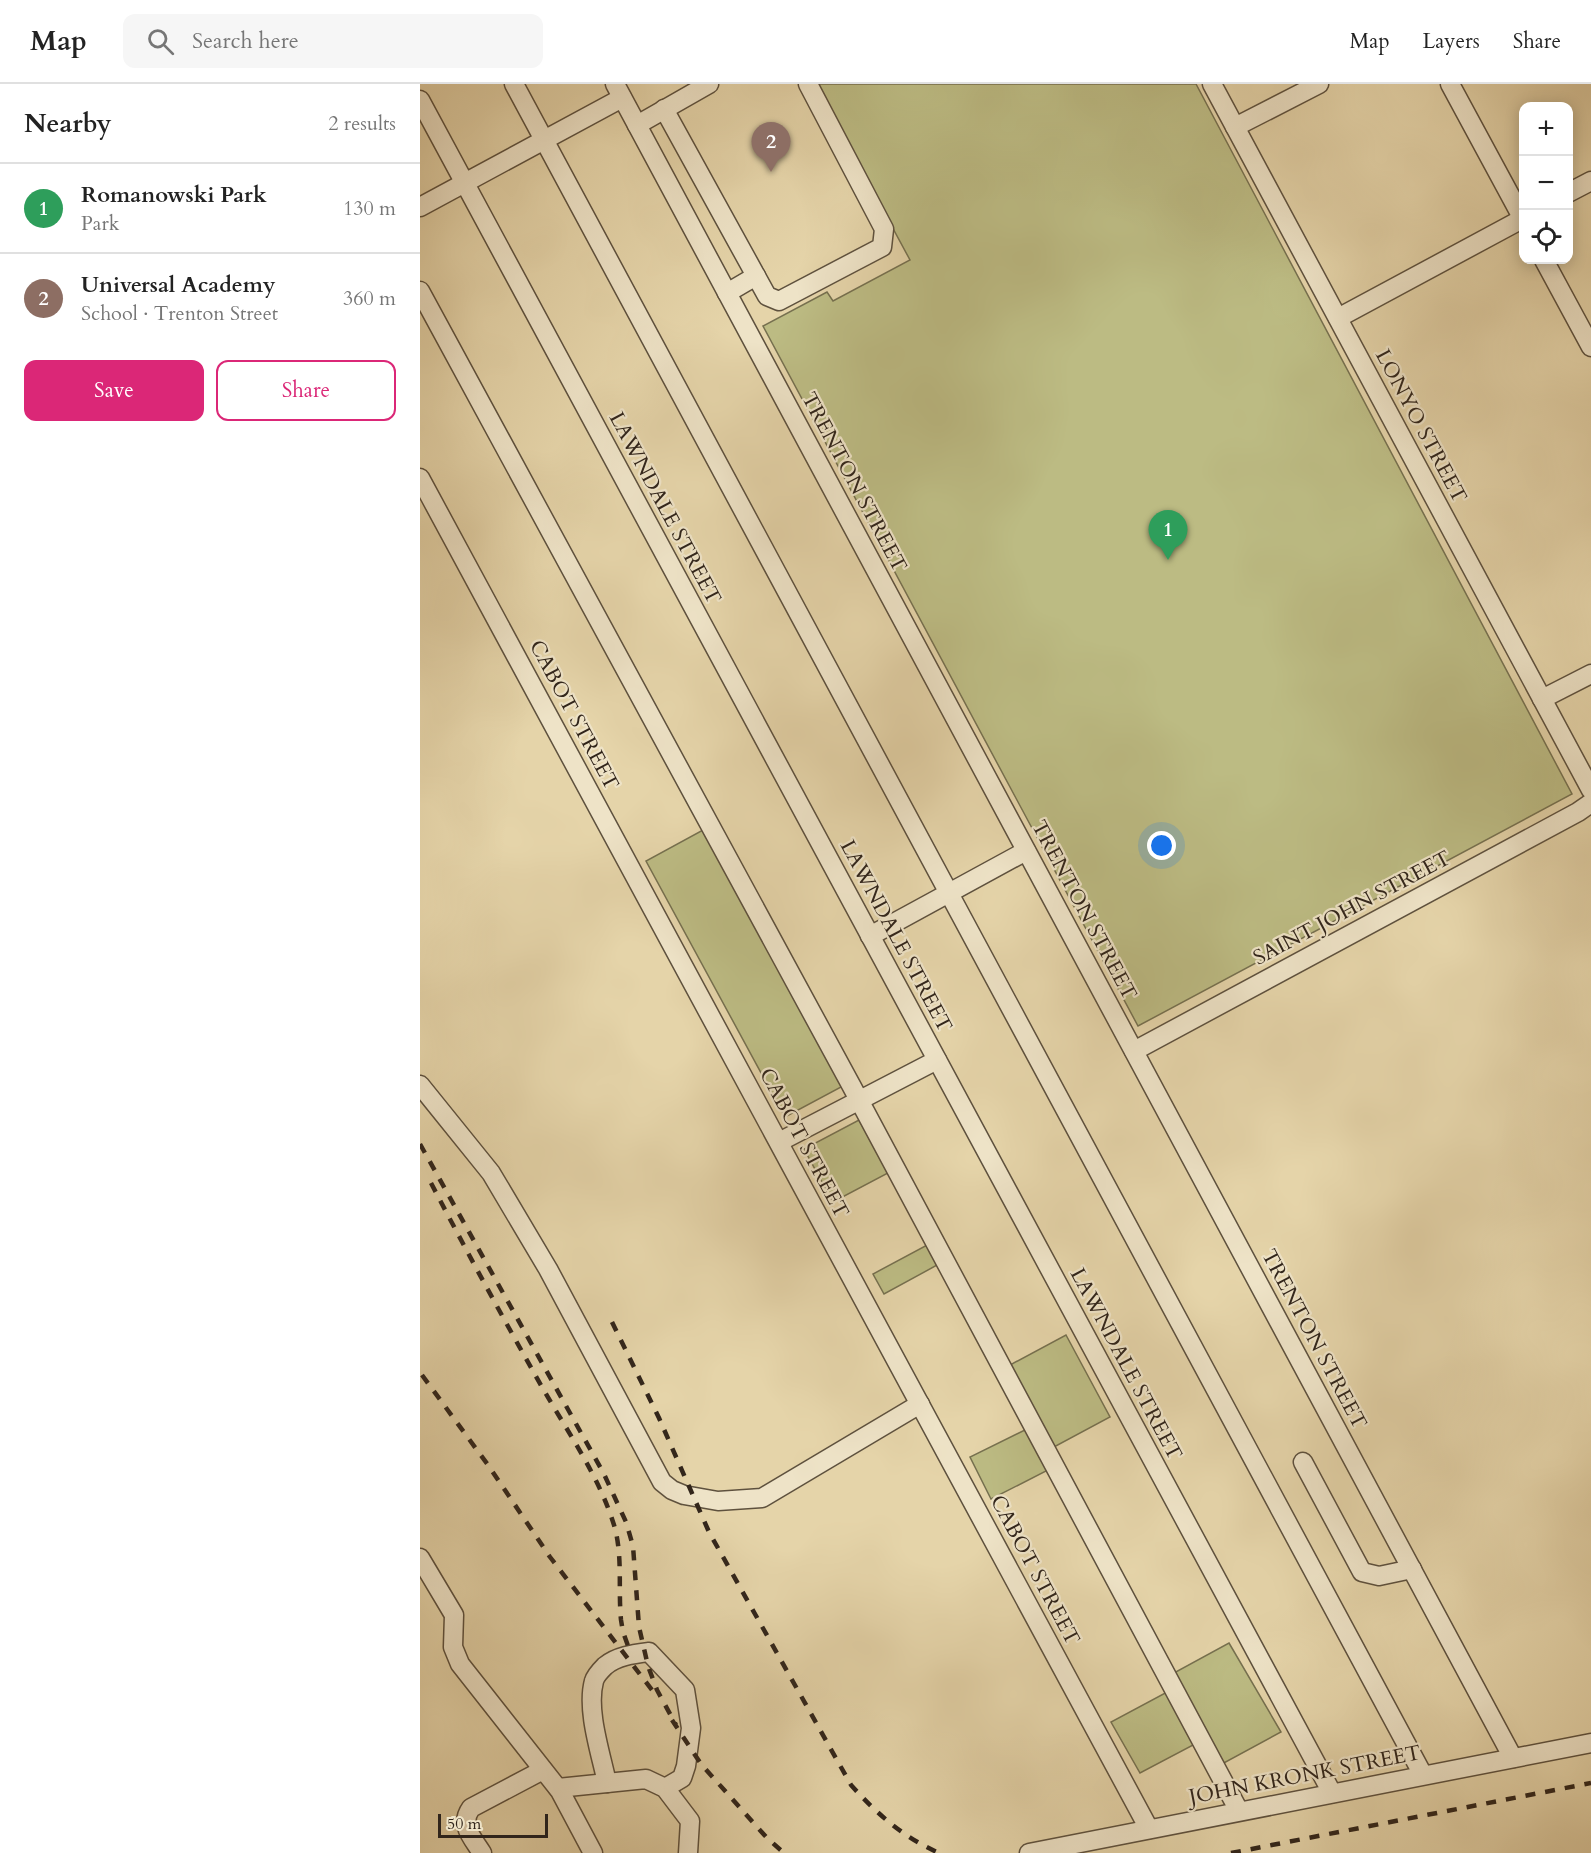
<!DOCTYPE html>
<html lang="en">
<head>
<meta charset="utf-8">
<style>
  body { margin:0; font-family:Cardo,serif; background:#f6f6f6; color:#222 }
  .controls { position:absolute; right:18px; top:18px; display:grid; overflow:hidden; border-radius:12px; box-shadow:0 3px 15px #0003 }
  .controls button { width:54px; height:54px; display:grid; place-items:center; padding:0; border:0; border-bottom:2px solid #e0e0e0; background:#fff; color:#222; font:30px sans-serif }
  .scale { position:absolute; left:18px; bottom:15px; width:110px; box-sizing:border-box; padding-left:6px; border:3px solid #31251b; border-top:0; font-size:16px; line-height:21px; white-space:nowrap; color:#31251b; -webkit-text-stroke:4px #eee3c7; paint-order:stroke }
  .you { position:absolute; left:742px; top:762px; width:21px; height:21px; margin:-15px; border:4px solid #fff; border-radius:50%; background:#1a73e8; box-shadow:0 0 0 9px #1a73e833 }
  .badge { display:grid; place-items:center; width:39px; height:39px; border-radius:50%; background:#db2777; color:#fff; font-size:20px; font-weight:700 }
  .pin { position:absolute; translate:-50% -50px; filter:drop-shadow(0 2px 3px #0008) }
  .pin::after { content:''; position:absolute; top:32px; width:21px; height:18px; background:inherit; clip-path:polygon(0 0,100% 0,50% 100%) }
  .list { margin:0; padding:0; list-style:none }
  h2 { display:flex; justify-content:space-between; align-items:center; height:78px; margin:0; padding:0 24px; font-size:26px }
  h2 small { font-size:20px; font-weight:400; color:#767676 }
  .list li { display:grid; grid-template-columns:39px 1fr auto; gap:18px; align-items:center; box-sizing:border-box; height:90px; padding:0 24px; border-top:2px solid #e0e0e0 }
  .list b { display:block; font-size:22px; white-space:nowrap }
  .list p { margin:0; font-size:20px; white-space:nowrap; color:#767676 }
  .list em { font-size:20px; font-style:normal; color:#767676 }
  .actions { display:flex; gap:12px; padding:18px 24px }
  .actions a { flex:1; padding:14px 0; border:2px solid #db2777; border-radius:12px; text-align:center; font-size:21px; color:#db2777 }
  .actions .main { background:#db2777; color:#fff }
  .icon { flex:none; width:33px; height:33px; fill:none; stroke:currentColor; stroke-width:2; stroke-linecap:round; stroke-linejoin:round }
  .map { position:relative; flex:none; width:1171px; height:1769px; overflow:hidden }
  header { display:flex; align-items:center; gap:36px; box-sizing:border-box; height:84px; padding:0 30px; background:#fff; border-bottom:2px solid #e0e0e0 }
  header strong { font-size:28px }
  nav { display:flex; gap:33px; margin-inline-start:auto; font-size:21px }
  .search { width:420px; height:54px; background:#f6f6f6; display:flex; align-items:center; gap:15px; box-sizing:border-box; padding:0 21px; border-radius:12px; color:#767676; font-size:22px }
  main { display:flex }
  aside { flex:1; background:#fff }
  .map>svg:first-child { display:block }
  .green { fill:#bcbb83; stroke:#76704f; stroke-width:1.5 }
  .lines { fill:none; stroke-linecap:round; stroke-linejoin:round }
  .minor-casing { stroke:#5e513e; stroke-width:21 }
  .minor { stroke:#eee3c7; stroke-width:18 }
  .rail { stroke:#31251b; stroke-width:4.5; stroke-dasharray:10 10; stroke-linecap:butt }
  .labels { text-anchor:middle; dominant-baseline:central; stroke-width:4.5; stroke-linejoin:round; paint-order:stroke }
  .street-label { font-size:21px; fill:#31251b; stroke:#eee3c7 }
</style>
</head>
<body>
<header>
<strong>Map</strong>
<div class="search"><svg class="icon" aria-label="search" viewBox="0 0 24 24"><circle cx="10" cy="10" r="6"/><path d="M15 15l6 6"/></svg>Search here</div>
<nav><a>Map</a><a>Layers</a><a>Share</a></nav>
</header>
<main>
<aside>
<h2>Nearby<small>2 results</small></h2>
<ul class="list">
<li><span class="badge" style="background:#2e9e5b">1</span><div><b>Romanowski Park</b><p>Park</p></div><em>130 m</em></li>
<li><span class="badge" style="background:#8d6e63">2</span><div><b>Universal Academy</b><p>School · Trenton Street</p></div><em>360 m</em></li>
</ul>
<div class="actions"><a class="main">Save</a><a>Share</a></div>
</aside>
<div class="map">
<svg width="1171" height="1769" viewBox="0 0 1171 1769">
  <rect width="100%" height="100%" fill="#e5d4a9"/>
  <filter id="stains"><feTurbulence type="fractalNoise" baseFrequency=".00333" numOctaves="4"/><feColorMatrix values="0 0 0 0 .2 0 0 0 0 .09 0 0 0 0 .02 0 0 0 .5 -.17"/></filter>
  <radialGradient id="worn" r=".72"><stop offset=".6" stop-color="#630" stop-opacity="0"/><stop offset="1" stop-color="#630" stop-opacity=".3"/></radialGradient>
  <g class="green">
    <polygon points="395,0 776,0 1152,710 718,942 343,242 407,208 413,217 490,176"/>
    <polygon points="283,746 423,1002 365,1033 226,777"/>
    <polygon points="439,1036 468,1089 413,1118 384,1065"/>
    <polygon points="509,1160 519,1180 464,1210 453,1190"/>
    <polygon points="646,1251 690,1333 634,1363 590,1281"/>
    <polygon points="609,1344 630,1385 571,1415 550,1373"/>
    <polygon points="809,1559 861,1648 802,1680 752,1590"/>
    <polygon points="749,1607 777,1659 720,1689 691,1638"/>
  </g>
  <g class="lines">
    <defs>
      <g id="minor">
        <polyline points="94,0 1003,1691"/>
        <polyline points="195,0 1093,1674"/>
        <polyline points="792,0 1171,706"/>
        <polyline points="1030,0 1104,137"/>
        <polyline points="0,16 912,1709"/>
        <polyline points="244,25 347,212 359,217 462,163 464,145 388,0"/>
        <polyline points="217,41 289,0"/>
        <polyline points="815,43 899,0"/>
        <polyline points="1148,109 1171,97"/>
        <polyline points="0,123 202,14"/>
        <polyline points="1124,176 1171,263"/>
        <polyline points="0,207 431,1001 819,1727"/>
        <polyline points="307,209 336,192"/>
        <polyline points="918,234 1104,134"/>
        <polyline points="0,394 729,1745"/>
        <polyline points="1122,615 1171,590"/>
        <polyline points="450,852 606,767"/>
        <polyline points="714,967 1158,728 1171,719"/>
        <polyline points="0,1001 71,1089 128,1185 242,1398 252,1406 264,1411 298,1417 342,1414 500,1320"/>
        <polyline points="359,1058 517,976"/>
        <polyline points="883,1378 942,1488 959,1492 992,1485"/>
        <polyline points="0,1474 34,1531 33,1563 40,1580 140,1707 173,1769"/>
        <path d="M187,1699C181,1670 166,1626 174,1597C175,1593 181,1586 185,1582C197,1572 214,1570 229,1568L265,1606L271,1644L266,1682L262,1694L245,1704"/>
        <polyline points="138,1704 226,1695 245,1704 270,1737 268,1769"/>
        <path d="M62,1769C52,1753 39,1741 51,1724L123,1686"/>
        <polyline points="609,1769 1171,1659"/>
      </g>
    </defs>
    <use href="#minor" class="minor-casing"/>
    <use href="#minor" class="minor"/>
    <g class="rail">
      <polyline points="0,1060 184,1390 206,1438 213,1462 219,1543 228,1582 237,1606 256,1641"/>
      <path d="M11,1099C47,1168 84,1236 122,1303C147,1347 179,1392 194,1441C203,1471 198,1505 201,1536L203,1548L211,1570"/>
      <path d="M192,1238L239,1334L289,1448L431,1701C457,1730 483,1753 519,1769"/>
      <polyline points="2,1291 68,1381 130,1473 232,1606"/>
      <polyline points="252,1636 281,1680 347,1754 364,1769"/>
      <polyline points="811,1769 1171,1699"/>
    </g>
  </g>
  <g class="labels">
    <g class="street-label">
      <text transform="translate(1001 342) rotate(62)">LONYO STREET</text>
      <text transform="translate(434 398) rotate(62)">TRENTON STREET</text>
      <text transform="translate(245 424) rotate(62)">LAWNDALE STREET</text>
      <text transform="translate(154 631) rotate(62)">CABOT STREET</text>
      <text transform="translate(932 824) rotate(-28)">SAINT JOHN STREET</text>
      <text transform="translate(664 826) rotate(62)">TRENTON STREET</text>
      <text transform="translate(476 852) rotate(62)">LAWNDALE STREET</text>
      <text transform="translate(384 1059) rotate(62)">CABOT STREET</text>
      <text transform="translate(894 1255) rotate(62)">TRENTON STREET</text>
      <text transform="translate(706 1280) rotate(62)">LAWNDALE STREET</text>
      <text transform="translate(615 1486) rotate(62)">CABOT STREET</text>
      <text transform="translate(885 1691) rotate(-11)">JOHN KRONK STREET</text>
    </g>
  </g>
  <rect width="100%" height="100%" filter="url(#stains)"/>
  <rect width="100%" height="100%" fill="url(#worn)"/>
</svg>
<div class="controls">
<button>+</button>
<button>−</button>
<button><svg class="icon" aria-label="locate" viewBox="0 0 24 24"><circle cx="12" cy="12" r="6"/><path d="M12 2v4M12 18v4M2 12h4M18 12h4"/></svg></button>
</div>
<div class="scale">50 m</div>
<div class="you"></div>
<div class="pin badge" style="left:748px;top:476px;background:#2e9e5b">1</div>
<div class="pin badge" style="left:351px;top:88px;background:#8d6e63">2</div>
</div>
</main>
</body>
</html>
